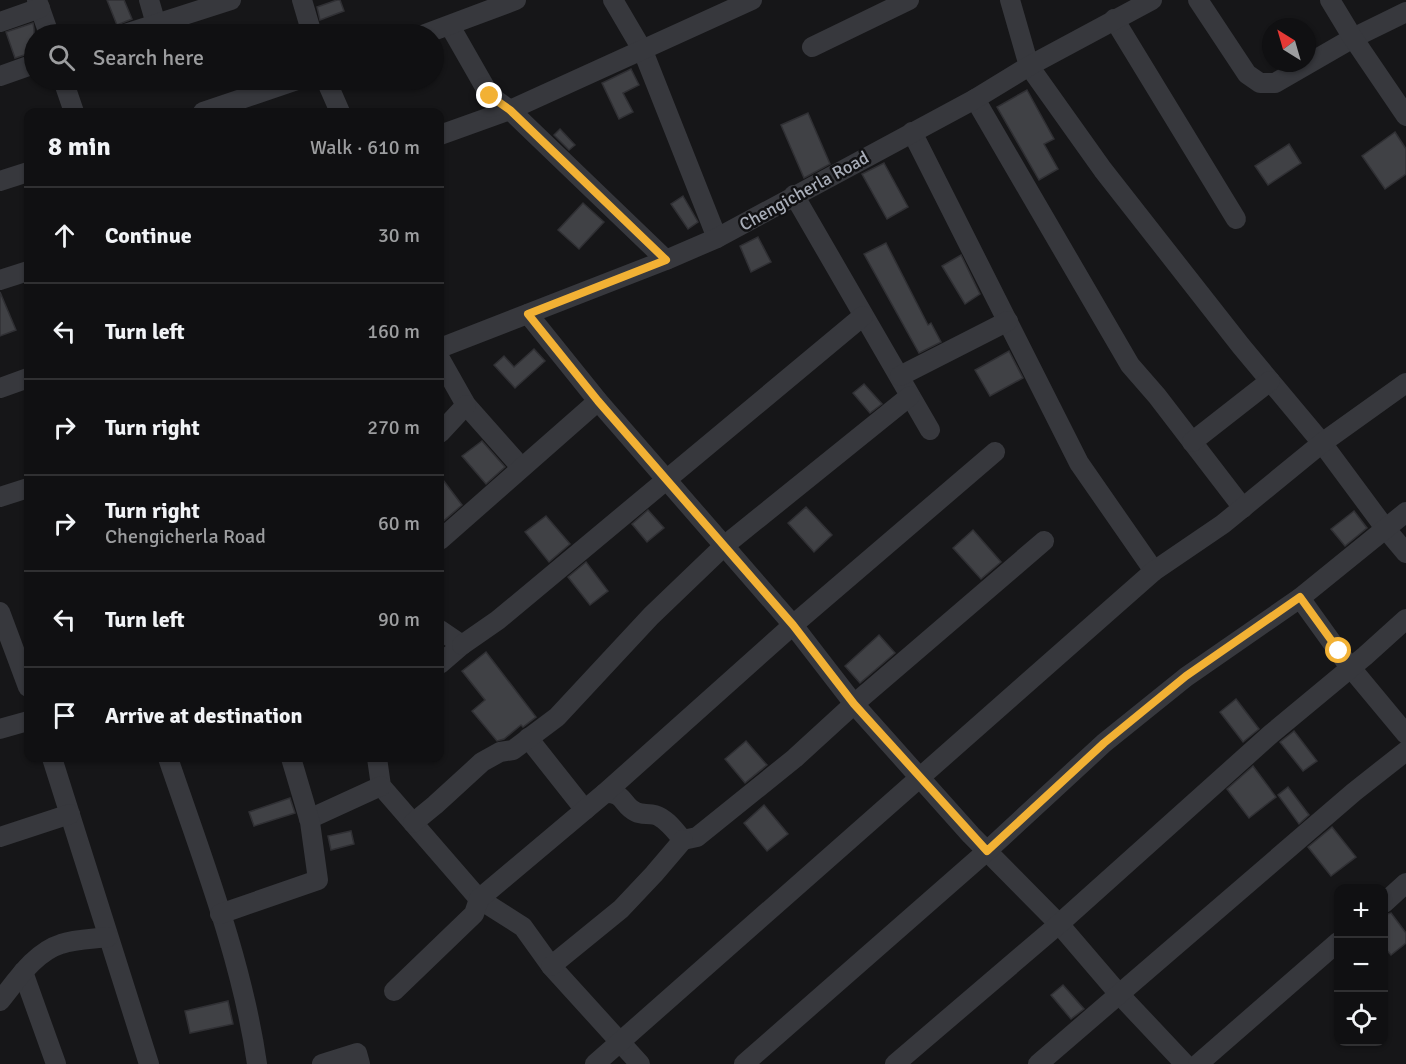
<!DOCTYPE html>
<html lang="en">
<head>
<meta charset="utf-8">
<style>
  body { margin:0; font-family:Signika,sans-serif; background:#19191b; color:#f1f3f6 }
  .controls { position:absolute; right:18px; bottom:18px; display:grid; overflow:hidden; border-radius:12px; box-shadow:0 2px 4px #0004 }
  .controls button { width:54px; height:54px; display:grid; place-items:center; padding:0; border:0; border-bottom:2px solid #303032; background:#101012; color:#f1f3f6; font:30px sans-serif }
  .compass { position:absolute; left:1262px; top:18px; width:54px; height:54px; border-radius:50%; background:#101012; box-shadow:0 2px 4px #0004; rotate:323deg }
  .stop { position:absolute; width:18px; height:18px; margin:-14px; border:4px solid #f2b134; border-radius:50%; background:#fff }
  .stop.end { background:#f2b134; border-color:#fff; box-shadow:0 2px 6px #0008 }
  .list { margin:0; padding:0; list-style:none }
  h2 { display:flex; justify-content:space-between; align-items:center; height:78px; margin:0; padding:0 24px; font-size:26px }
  h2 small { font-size:20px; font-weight:400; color:#9c9d9f }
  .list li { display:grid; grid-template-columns:39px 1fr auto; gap:18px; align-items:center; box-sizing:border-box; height:96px; padding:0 24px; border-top:2px solid #303032 }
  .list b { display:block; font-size:22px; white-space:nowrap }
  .list p { margin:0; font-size:20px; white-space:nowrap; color:#9c9d9f }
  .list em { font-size:20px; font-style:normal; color:#9c9d9f }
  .icon { flex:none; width:33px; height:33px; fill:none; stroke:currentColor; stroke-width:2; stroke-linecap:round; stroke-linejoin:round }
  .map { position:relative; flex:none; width:1406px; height:1064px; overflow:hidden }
  .search { position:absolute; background:#101012; box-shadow:0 2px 4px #0004; left:24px; top:24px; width:420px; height:66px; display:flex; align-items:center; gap:15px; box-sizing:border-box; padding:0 21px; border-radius:33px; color:#9c9d9f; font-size:22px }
  .panel { position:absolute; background:#101012; box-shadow:0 2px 4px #0004; left:24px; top:108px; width:420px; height:654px; border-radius:12px }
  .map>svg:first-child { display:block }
  .building { fill:#404145; stroke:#303034; stroke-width:1.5 }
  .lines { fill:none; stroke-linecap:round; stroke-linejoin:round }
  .minor { stroke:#37383d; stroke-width:20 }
  .route { stroke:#f2b134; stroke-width:8 }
  .labels { text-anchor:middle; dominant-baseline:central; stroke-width:5; stroke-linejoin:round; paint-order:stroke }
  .street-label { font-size:18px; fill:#a8adb8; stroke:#111113 }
</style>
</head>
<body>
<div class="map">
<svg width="1406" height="1064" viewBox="0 0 1406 1064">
  <rect width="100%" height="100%" fill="#161618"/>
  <g class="building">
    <polygon points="107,0 124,0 132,19 117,25"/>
    <polygon points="337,0 340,0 344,11 320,20 317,7"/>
    <polygon points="33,23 34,29 34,52 15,58 6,32"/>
    <polygon points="631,69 639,85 623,93 633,112 619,119 602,83"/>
    <polygon points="1027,90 1054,139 1044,144 1058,169 1039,180 997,107"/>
    <polygon points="808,113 830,164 804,178 781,125"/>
    <polygon points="560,129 575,145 569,150 554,135"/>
    <polygon points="1395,132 1406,149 1406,174 1385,189 1362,156"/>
    <polygon points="1289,144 1301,163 1268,185 1255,166"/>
    <polygon points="884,163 908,207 887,219 862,174"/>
    <polygon points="683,196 698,222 688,229 671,204"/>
    <polygon points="583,203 604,222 579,249 558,230"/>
    <polygon points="758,237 771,262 751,272 740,246"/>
    <polygon points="886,243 928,325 931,323 941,342 919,353 864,254"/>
    <polygon points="961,255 980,294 965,304 942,266"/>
    <polygon points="0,292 16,330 0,336"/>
    <polygon points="534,349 545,361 515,388 494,365 504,356 514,367"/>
    <polygon points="1009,351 1023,378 990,396 975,370"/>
    <polygon points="864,384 882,404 870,413 853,393"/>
    <polygon points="482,441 505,467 486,484 462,456"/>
    <polygon points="440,476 462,505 440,524"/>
    <polygon points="806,507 832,535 814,552 788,523"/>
    <polygon points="648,510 664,528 647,542 632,524"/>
    <polygon points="1354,511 1367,528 1345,546 1331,529"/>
    <polygon points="546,516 570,544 549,562 525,532"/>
    <polygon points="973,530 1001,562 981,579 953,548"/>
    <polygon points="586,562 608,591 590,605 568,577"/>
    <polygon points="879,635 895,653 860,683 845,666"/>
    <polygon points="486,652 536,717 523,727 521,725 504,739 497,741 472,711 485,700 462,671"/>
    <polygon points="1236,699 1259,729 1243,742 1220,712"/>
    <polygon points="1294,731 1317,761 1303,771 1280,742"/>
    <polygon points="746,741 767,765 745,783 725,759"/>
    <polygon points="1253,766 1276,797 1249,818 1227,789"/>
    <polygon points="1288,787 1309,815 1299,824 1278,795"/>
    <polygon points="290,798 295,813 254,826 249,812"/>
    <polygon points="764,805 788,834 767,851 744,823"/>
    <polygon points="1332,827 1356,857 1331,876 1308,847"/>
    <polygon points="351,831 354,844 331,850 328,836"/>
    <polygon points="1391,913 1406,933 1406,943 1391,955 1383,946 1383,915"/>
    <polygon points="1063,985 1084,1009 1071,1019 1051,995"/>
    <polygon points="228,1001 233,1024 190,1033 185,1011"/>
  </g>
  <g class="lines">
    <g class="minor">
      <polyline points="37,0 49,34"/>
      <polyline points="149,0 156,24"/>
      <polyline points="302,0 312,34"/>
      <polyline points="613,0 643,51 717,238"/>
      <polyline points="1010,0 1029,66 1103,170 1241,346 1322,443 1385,528 1406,553"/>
      <polyline points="1198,0 1247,74 1260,83 1275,83 1353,38 1406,12"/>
      <polyline points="1330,0 1353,38 1406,116"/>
      <polyline points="1114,19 1236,219"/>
      <polyline points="0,22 40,8"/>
      <polyline points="450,26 490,96 510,110 666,260"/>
      <polyline points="125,34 231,0"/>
      <polyline points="425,34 516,0"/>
      <polyline points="812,47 909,0"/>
      <polyline points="0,76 34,64"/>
      <polyline points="63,80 74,112"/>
      <polyline points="326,80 340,112"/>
      <polyline points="975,99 1130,365 1157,396 1243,508"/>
      <polyline points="203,112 297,80"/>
      <polyline points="912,132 1079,463 1154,571"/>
      <polyline points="440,135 510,110 752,0"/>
      <polyline points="0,181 28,172"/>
      <path d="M794,195C839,274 885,351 930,430"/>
      <polyline points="0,280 28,271"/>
      <polyline points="528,314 598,401 793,625 854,704 971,835 1059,924 1119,994 1185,1064"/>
      <polyline points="440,348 666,260 717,238 975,99 1029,66 1152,0"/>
      <polyline points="440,359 466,405 521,467"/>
      <polyline points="900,376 1008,321"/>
      <polyline points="0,388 28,378"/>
      <polyline points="440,433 466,405"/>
      <polyline points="1192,442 1270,381"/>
      <polyline points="0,497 28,488"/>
      <polyline points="440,540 598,401"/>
      <polyline points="1300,598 1346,662 1406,734"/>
      <polyline points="0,612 28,687"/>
      <polyline points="440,630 462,645 440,664"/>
      <polyline points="462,645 498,620 863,316"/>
      <polyline points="0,729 28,721"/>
      <polyline points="528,738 585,810"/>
      <polyline points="52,758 149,1064"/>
      <path d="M168,758C202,858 242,959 257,1064"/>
      <polyline points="377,758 381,786 479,899 523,927 551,966 640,1064"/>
      <path d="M605,793C625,792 622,806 636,812C642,815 648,813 655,815C666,818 675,831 683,840L697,837L795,758L854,704L1044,541"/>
      <polyline points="309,819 381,786"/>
      <polyline points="413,823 435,805 482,762 500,752 513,750 557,717 651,616 724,546 910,396"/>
      <polyline points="0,837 70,814"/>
      <polyline points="1384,903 1406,883"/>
      <polyline points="220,914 318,880 310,822 291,758"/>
      <polyline points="551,966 621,909 654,874 683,840"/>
      <polyline points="23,972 56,1064"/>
      <polyline points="394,991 474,914 479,899 605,793 793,625 995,452"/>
      <path d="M0,1001C17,980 35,952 61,944C75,939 93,939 108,937"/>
      <polyline points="322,1064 357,1053 360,1064"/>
      <polyline points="595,1064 1154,571 1223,524 1322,443 1406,383"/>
      <polyline points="744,1064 987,851 1104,743 1186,677 1300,598 1406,512"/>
      <polyline points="895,1064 1059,924 1271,734 1365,656 1406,619"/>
      <polyline points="1038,1064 1354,792 1406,751"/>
      <polyline points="1198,1064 1338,942"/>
    </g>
  </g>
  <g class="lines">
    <polyline class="route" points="490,96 510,110 666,260 528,314 598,401 793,625 854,704 987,851 1104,743 1186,676 1300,597 1339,651"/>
  </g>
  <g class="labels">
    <g class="street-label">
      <text transform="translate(804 191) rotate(-29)">Chengicherla Road</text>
    </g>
  </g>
</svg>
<div class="controls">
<button>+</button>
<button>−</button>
<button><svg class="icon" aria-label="locate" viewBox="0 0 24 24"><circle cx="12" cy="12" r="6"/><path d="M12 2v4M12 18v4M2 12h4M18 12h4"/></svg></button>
</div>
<svg class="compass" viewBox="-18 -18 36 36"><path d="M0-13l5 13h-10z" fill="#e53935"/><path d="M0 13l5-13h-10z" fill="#9c9d9f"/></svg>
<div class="stop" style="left:1339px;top:651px"></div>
<div class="stop end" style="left:490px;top:96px"></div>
<div class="search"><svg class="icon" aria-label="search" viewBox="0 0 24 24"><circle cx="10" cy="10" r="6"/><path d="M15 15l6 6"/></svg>Search here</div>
<section class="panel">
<h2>8 min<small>Walk · 610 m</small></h2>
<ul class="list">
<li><svg class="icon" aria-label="ahead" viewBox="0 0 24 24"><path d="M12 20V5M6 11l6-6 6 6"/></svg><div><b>Continue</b></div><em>30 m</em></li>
<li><svg class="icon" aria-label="left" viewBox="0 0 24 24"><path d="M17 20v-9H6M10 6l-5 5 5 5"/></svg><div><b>Turn left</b></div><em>160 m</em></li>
<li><svg class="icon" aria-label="right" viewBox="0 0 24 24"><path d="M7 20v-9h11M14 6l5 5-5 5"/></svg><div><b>Turn right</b></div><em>270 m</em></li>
<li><svg class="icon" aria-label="right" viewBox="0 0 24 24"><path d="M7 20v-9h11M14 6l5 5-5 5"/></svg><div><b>Turn right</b><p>Chengicherla Road</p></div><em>60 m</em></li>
<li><svg class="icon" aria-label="left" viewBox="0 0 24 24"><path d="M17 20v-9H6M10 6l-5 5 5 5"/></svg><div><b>Turn left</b></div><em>90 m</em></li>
<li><svg class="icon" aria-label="arrive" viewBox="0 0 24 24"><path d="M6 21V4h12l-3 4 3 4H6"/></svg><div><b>Arrive at destination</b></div></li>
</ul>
</section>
</div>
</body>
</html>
